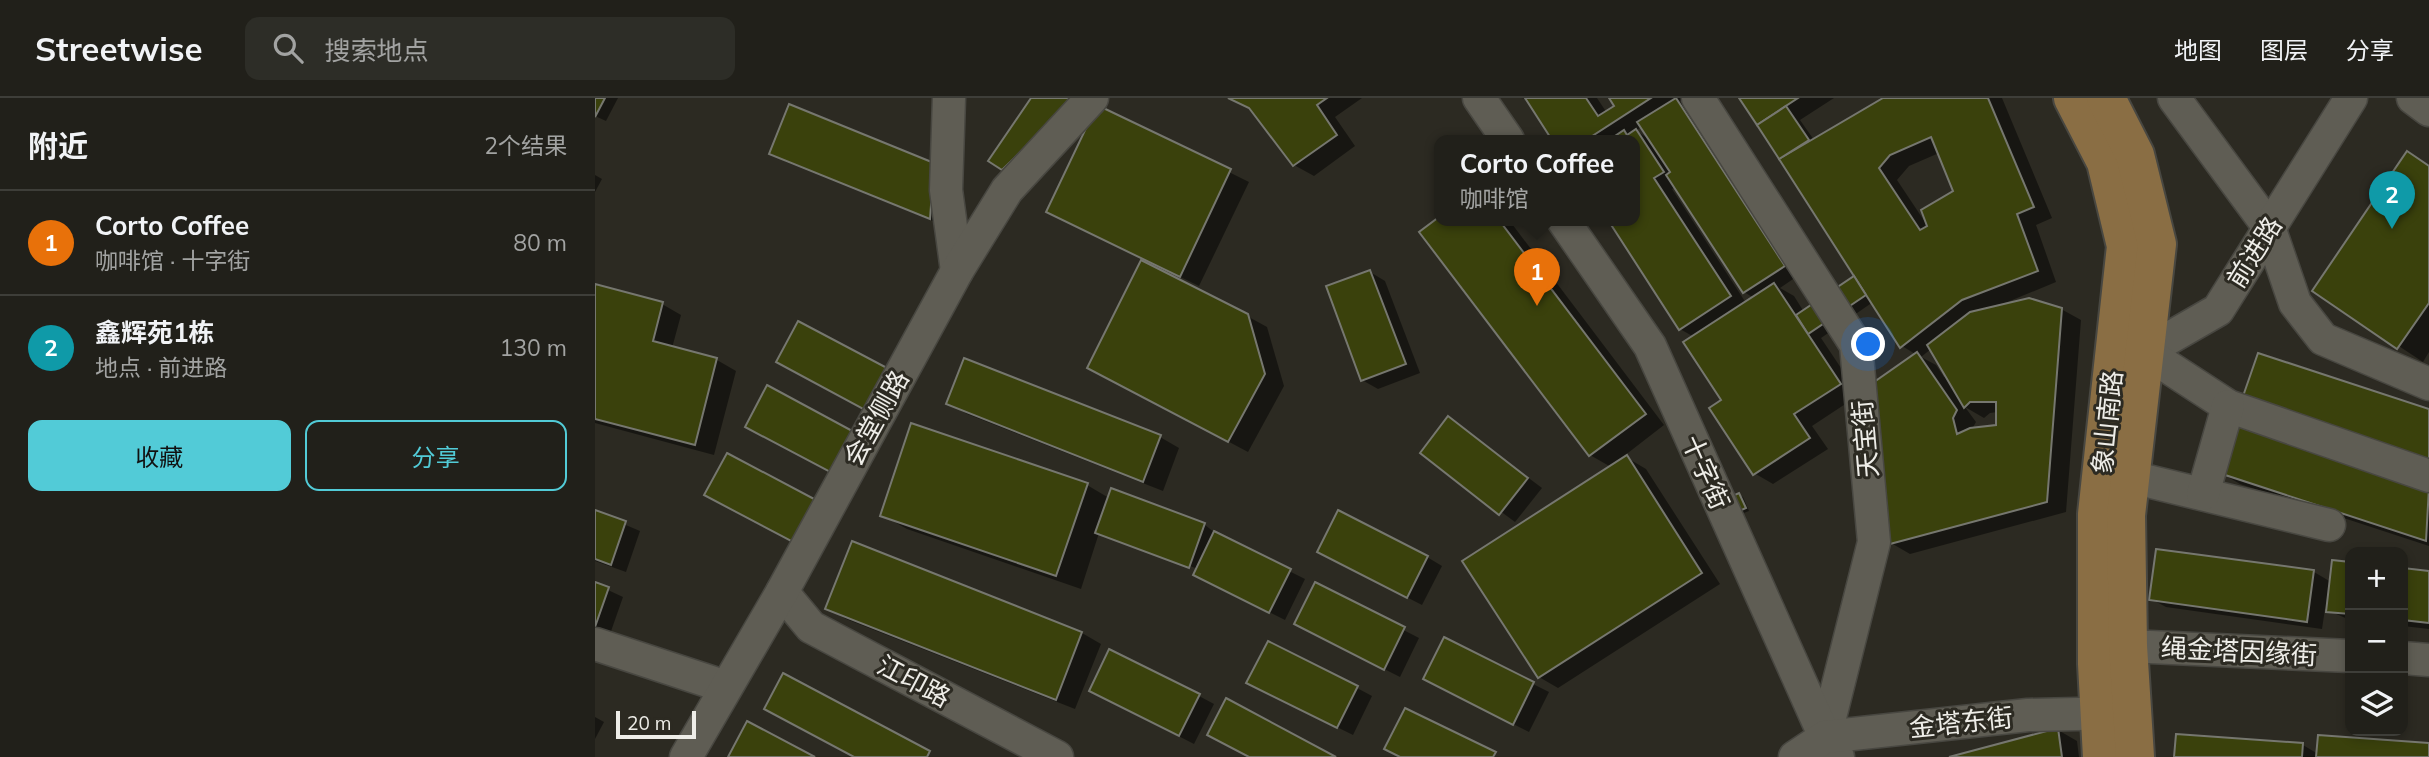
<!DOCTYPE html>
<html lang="zh">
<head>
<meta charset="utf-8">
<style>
  body { margin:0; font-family:Mulish,"Noto Sans SC",sans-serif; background:#2d2d27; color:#f1f3f6 }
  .controls { position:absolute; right:21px; bottom:21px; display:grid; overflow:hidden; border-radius:14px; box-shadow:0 4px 10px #0003 }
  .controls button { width:63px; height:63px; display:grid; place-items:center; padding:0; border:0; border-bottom:2px solid #3e3e39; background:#21201a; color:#f1f3f6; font:35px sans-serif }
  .scale { position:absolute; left:21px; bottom:18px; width:80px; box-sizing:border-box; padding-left:7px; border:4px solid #eeede8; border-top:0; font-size:19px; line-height:24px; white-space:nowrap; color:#eeede8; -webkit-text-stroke:5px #2c2a22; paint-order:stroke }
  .you { position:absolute; left:1274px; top:247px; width:24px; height:24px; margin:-18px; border:5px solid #fff; border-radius:50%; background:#1a73e8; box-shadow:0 0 0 10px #1a73e833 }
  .badge { display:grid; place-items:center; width:46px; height:46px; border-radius:50%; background:#52cbd7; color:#fff; font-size:23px; font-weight:700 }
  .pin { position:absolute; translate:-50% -58px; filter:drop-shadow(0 2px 4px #0008) }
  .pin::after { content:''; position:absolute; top:37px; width:24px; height:21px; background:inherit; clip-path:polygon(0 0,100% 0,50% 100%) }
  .popup { position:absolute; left:839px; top:37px; width:206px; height:91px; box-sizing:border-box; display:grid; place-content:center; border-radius:14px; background:#21201a; filter:drop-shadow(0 2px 5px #0005); font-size:23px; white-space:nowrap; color:#a2a3a2 }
  .popup b { font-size:26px; color:#f1f3f6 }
  .popup::after { content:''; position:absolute; left:50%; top:100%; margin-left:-14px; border:14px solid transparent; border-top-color:#21201a }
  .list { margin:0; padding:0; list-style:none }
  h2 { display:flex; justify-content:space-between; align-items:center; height:91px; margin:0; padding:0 28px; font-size:30px }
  h2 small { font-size:23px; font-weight:400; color:#a2a3a2 }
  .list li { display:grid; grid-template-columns:46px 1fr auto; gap:21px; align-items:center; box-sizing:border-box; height:105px; padding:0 28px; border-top:2px solid #3e3e39 }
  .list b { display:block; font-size:26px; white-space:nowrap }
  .list p { margin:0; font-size:23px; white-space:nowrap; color:#a2a3a2 }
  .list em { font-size:23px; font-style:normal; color:#a2a3a2 }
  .actions { display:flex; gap:14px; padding:21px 28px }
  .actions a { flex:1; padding:16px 0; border:2px solid #52cbd7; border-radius:14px; text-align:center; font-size:24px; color:#52cbd7 }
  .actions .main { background:#52cbd7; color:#111 }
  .icon { flex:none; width:38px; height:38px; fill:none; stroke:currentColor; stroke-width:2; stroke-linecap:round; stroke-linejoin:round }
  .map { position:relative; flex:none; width:1834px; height:659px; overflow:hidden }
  header { display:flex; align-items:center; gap:42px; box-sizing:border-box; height:98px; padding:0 35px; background:#21201a; border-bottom:2px solid #3e3e39 }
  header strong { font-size:33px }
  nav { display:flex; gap:38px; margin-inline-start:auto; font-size:24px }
  .search { width:490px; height:63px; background:#2d2d27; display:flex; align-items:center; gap:18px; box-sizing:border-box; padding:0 24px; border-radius:14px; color:#a2a3a2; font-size:26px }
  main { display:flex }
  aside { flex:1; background:#21201a }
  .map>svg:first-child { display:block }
  .shadow { fill:#0007; fill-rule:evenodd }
  .building { fill:#3a410c; stroke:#76776f; stroke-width:2; fill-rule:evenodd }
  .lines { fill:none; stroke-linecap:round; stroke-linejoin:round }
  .minor-casing { stroke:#484741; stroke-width:35 }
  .major-casing { stroke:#484741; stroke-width:42 }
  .minor { stroke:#5f5d54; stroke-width:32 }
  .major { stroke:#8a6e44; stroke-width:38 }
  .labels { text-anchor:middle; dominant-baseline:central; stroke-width:6; stroke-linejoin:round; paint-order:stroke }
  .street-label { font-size:26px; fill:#eeede8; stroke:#2c2a22 }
</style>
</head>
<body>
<header>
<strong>Streetwise</strong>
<div class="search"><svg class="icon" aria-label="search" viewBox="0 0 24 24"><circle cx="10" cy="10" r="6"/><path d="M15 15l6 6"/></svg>搜索地点</div>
<nav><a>地图</a><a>图层</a><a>分享</a></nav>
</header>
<main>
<aside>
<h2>附近<small>2个结果</small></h2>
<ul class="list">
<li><span class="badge" style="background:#e8710a">1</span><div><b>Corto Coffee</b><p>咖啡馆 · 十字街</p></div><em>80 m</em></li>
<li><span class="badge" style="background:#0f9aa8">2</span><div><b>鑫辉苑1栋</b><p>地点 · 前进路</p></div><em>130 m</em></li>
</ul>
<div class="actions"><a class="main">收藏</a><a>分享</a></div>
</aside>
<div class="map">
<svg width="1834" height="659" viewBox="0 0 1834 659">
  <rect width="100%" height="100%" fill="#2c2a22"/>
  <g class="shadow">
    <polygon points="0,0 23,0 11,23 0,18"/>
    <polygon points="634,0 767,0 740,19 760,48 719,78 699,67 657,12"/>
    <path d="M926,0H1002L1012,15L1021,8L1016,0H1087L1085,4L1095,10L1204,177L1185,190L1199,198L1209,214L1265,183L1146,0H1239L1205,22L1219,42L1292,0H1407L1457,120L1441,127L1461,184L1398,210L1466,211L1486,222L1471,414L1315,456L1296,445L1322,257L1307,248L1278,204L1226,240L1264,297L1217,328L1233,351L1178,386L1159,375L1099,239L1085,231L1018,127L1010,122H1040V42H959L932,1ZM1047,28L1056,42L1041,33ZM1344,55L1360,94L1332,127L1302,82L1314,68ZM1081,89L1149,194L1159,200L1151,205L1077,91ZM1336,251L1352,278L1349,279L1341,267L1326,259ZM1370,309L1389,320L1395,315L1403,314V329L1377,331L1381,324Z"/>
    <polygon points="503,9 654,84 604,188 472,124"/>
    <polygon points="176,55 338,66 350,128 191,64"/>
    <polygon points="1834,68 1834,254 1828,264 1719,192"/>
    <polygon points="0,77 7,81 0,94"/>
    <polygon points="844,121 914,122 1069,327 1029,358 1051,371 1125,486 963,590 944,579 1016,369 995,357 827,134"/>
    <polygon points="775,174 790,183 825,275 783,291 767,282"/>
    <polygon points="0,188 67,206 86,217 77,250 122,262 141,273 119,357 0,325"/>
    <polygon points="652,218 672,229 689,288 653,354 514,280"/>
    <polygon points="370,262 565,339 584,350 568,393 372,316 353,305"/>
    <polygon points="854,320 947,390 920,424 827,355"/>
    <polygon points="1621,372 1834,390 1834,448 1645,386"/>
    <polygon points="492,387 514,400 517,392 610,427 624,438 710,481 690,522 615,485 603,471 504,435 486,491 312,431 287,417"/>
    <polygon points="1144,397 1148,399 1154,413 1146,416"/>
    <polygon points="0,414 45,433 31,474 0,463"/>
    <polygon points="258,445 487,535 506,546 480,611 251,521 232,510"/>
    <polygon points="832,459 847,468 827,507 739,462"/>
    <polygon points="1739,464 1755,466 1755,522 1730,511 1727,531 1571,509 1556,501 1719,474 1736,484"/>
    <polygon points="1808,472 1834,475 1834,531 1808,528"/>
    <polygon points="0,486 28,499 14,539 0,534"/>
    <polygon points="721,487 824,540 805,579 716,534"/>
    <polygon points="850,542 954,594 934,634 845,589"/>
    <polygon points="762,590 777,598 758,637 669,593"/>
    <polygon points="604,598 619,606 599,646 511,601"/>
    <polygon points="0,619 9,624 0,641"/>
    <polygon points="1463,632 1482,643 1484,659 1361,659"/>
    <polygon points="1708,647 1723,656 1834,647 1834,659 1581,659"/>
  </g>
  <g class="building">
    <polygon points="0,0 10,0 0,19"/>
    <polygon points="436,0 481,0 407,72 393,63"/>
    <polygon points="633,0 732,0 722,7 742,37 698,68 654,10"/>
    <polygon points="930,0 991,0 1003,18 1019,8 1014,0 1056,0 991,42 957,42"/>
    <polygon points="1081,0 1190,168 1148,195 1071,77 1075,74 1042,24"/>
    <polygon points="1144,0 1203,0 1162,27"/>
    <path d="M1288,0H1393L1439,109L1422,116L1443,173L1367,202L1305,250L1184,61ZM1336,39L1358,93L1326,112L1332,128L1325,132L1284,70L1295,57Z"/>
    <polygon points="194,6 339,65 335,121 174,56"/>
    <polygon points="502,7 636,71 585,179 451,114"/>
    <polygon points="1191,8 1214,42 1184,61 1162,27"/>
    <polygon points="1041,31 1069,74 1059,80 1136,198 1084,232 1013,122 1040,122 1040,42 1014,42 1029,32 1032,37"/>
    <polygon points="1812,53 1834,68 1834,205 1802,251 1717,193"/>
    <polygon points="844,119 844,122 904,122 1051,316 994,358 824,134"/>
    <polygon points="546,162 653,216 670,276 633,344 492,270"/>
    <polygon points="775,172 811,266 766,283 731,188"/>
    <polygon points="1259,178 1271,197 1213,236 1201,217"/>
    <polygon points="1179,185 1246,286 1199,316 1215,340 1158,377 1114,310 1126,302 1088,244"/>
    <polygon points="0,186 68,204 58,243 122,260 100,347 0,321"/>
    <polygon points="1434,200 1467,210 1452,404 1295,446 1279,376 1272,289 1322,254 1362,312 1358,320 1362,336 1375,330 1401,327 1401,304 1375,304 1369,310 1332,247 1375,214"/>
    <polygon points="203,223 292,270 270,312 181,264"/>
    <polygon points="1663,255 1834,311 1834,366 1646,304"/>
    <polygon points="369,260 566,337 548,384 351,306"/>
    <polygon points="172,287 261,335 239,376 150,329"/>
    <polygon points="853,318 933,380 904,417 825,355"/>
    <polygon points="1635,323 1834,389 1831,443 1618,373"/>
    <polygon points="316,325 493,385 461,478 285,418"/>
    <polygon points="132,355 221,402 198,444 109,397"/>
    <polygon points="1032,357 1107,475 943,580 867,463"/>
    <polygon points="516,390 610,425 594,470 500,435"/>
    <polygon points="1144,395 1151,410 1140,415 1133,400"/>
    <polygon points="0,412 31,423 16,467 0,461"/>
    <polygon points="743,412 833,458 812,500 722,454"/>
    <polygon points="619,433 696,471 674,515 598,477"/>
    <polygon points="257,443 487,534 461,602 230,511"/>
    <polygon points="1561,451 1719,472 1712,524 1554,502"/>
    <polygon points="1737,462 1755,464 1755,516 1731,514"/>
    <polygon points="1808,470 1834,473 1834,525 1808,522"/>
    <polygon points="0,484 14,489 0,529"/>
    <polygon points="720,484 810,529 789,572 699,526"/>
    <polygon points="849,539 939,584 918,627 828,581"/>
    <polygon points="673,543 763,588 742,630 651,585"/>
    <polygon points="514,551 605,596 584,638 494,593"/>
    <polygon points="188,575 335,653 332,659 259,659 169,611"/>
    <polygon points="631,600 741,659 654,659 612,637"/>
    <polygon points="810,610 901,654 898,659 805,659 789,651"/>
    <polygon points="152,623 220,659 133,659"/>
    <polygon points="1463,630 1467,659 1354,659"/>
    <polygon points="1581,636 1708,645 1707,659 1579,659"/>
    <polygon points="1723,637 1834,645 1834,659 1721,659"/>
  </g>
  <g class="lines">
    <defs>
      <g id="minor">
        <polyline points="354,0 351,92 362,173"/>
        <polyline points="884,0 913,42"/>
        <polyline points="1103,0 1261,247 1279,444 1230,639"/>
        <polyline points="1579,0 1674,129 1700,205 1728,241 1834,286"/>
        <polyline points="1818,0 1834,12"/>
        <polyline points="968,122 1055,248 1230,639 1243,659"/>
        <polyline points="1533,254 1550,254 1623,212 1756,0"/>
        <polyline points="1550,254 1633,308 1834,378"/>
        <polyline points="1536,379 1734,427"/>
        <polyline points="1608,396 1633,308"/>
        <polyline points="187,494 216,529 462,659"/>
        <polyline points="0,546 131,589"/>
        <polyline points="1533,548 1755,558"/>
        <polyline points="1808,560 1834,562"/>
        <polyline points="91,659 187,494 362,173 412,92 497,0"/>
        <polyline points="1200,659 1230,639 1433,617 1527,615"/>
      </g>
      <g id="major">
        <polyline points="1478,0 1511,64 1531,148 1502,416 1502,566 1507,659"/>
        <polyline points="1511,0 1540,57 1562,146 1531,417 1533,548 1540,659"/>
      </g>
    </defs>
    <use href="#minor" class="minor-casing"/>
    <use href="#major" class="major-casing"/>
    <use href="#minor" class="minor"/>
    <use href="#major" class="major"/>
  </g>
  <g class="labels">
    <g class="street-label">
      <text transform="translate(1659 154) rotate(-58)">前进路</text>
      <text transform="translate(281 320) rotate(-61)">会堂侧路</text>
      <text transform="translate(1512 324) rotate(-84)">象山南路</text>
      <text transform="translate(1270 341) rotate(-95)">天宝街</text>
      <text transform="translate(1111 374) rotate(66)">十字街</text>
      <text transform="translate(1644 553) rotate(3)">绳金塔因缘街</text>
      <text transform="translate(319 583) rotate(28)">江印路</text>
      <text transform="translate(1366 624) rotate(-6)">金塔东街</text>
    </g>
  </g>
</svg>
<div class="controls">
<button>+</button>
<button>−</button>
<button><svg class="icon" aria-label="layers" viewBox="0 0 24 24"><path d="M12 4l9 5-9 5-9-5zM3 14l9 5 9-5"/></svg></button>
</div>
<div class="scale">20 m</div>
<div class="you"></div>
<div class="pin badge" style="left:942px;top:208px;background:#e8710a">1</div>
<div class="popup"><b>Corto Coffee</b>咖啡馆</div>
<div class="pin badge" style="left:1797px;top:131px;background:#0f9aa8">2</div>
</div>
</main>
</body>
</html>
